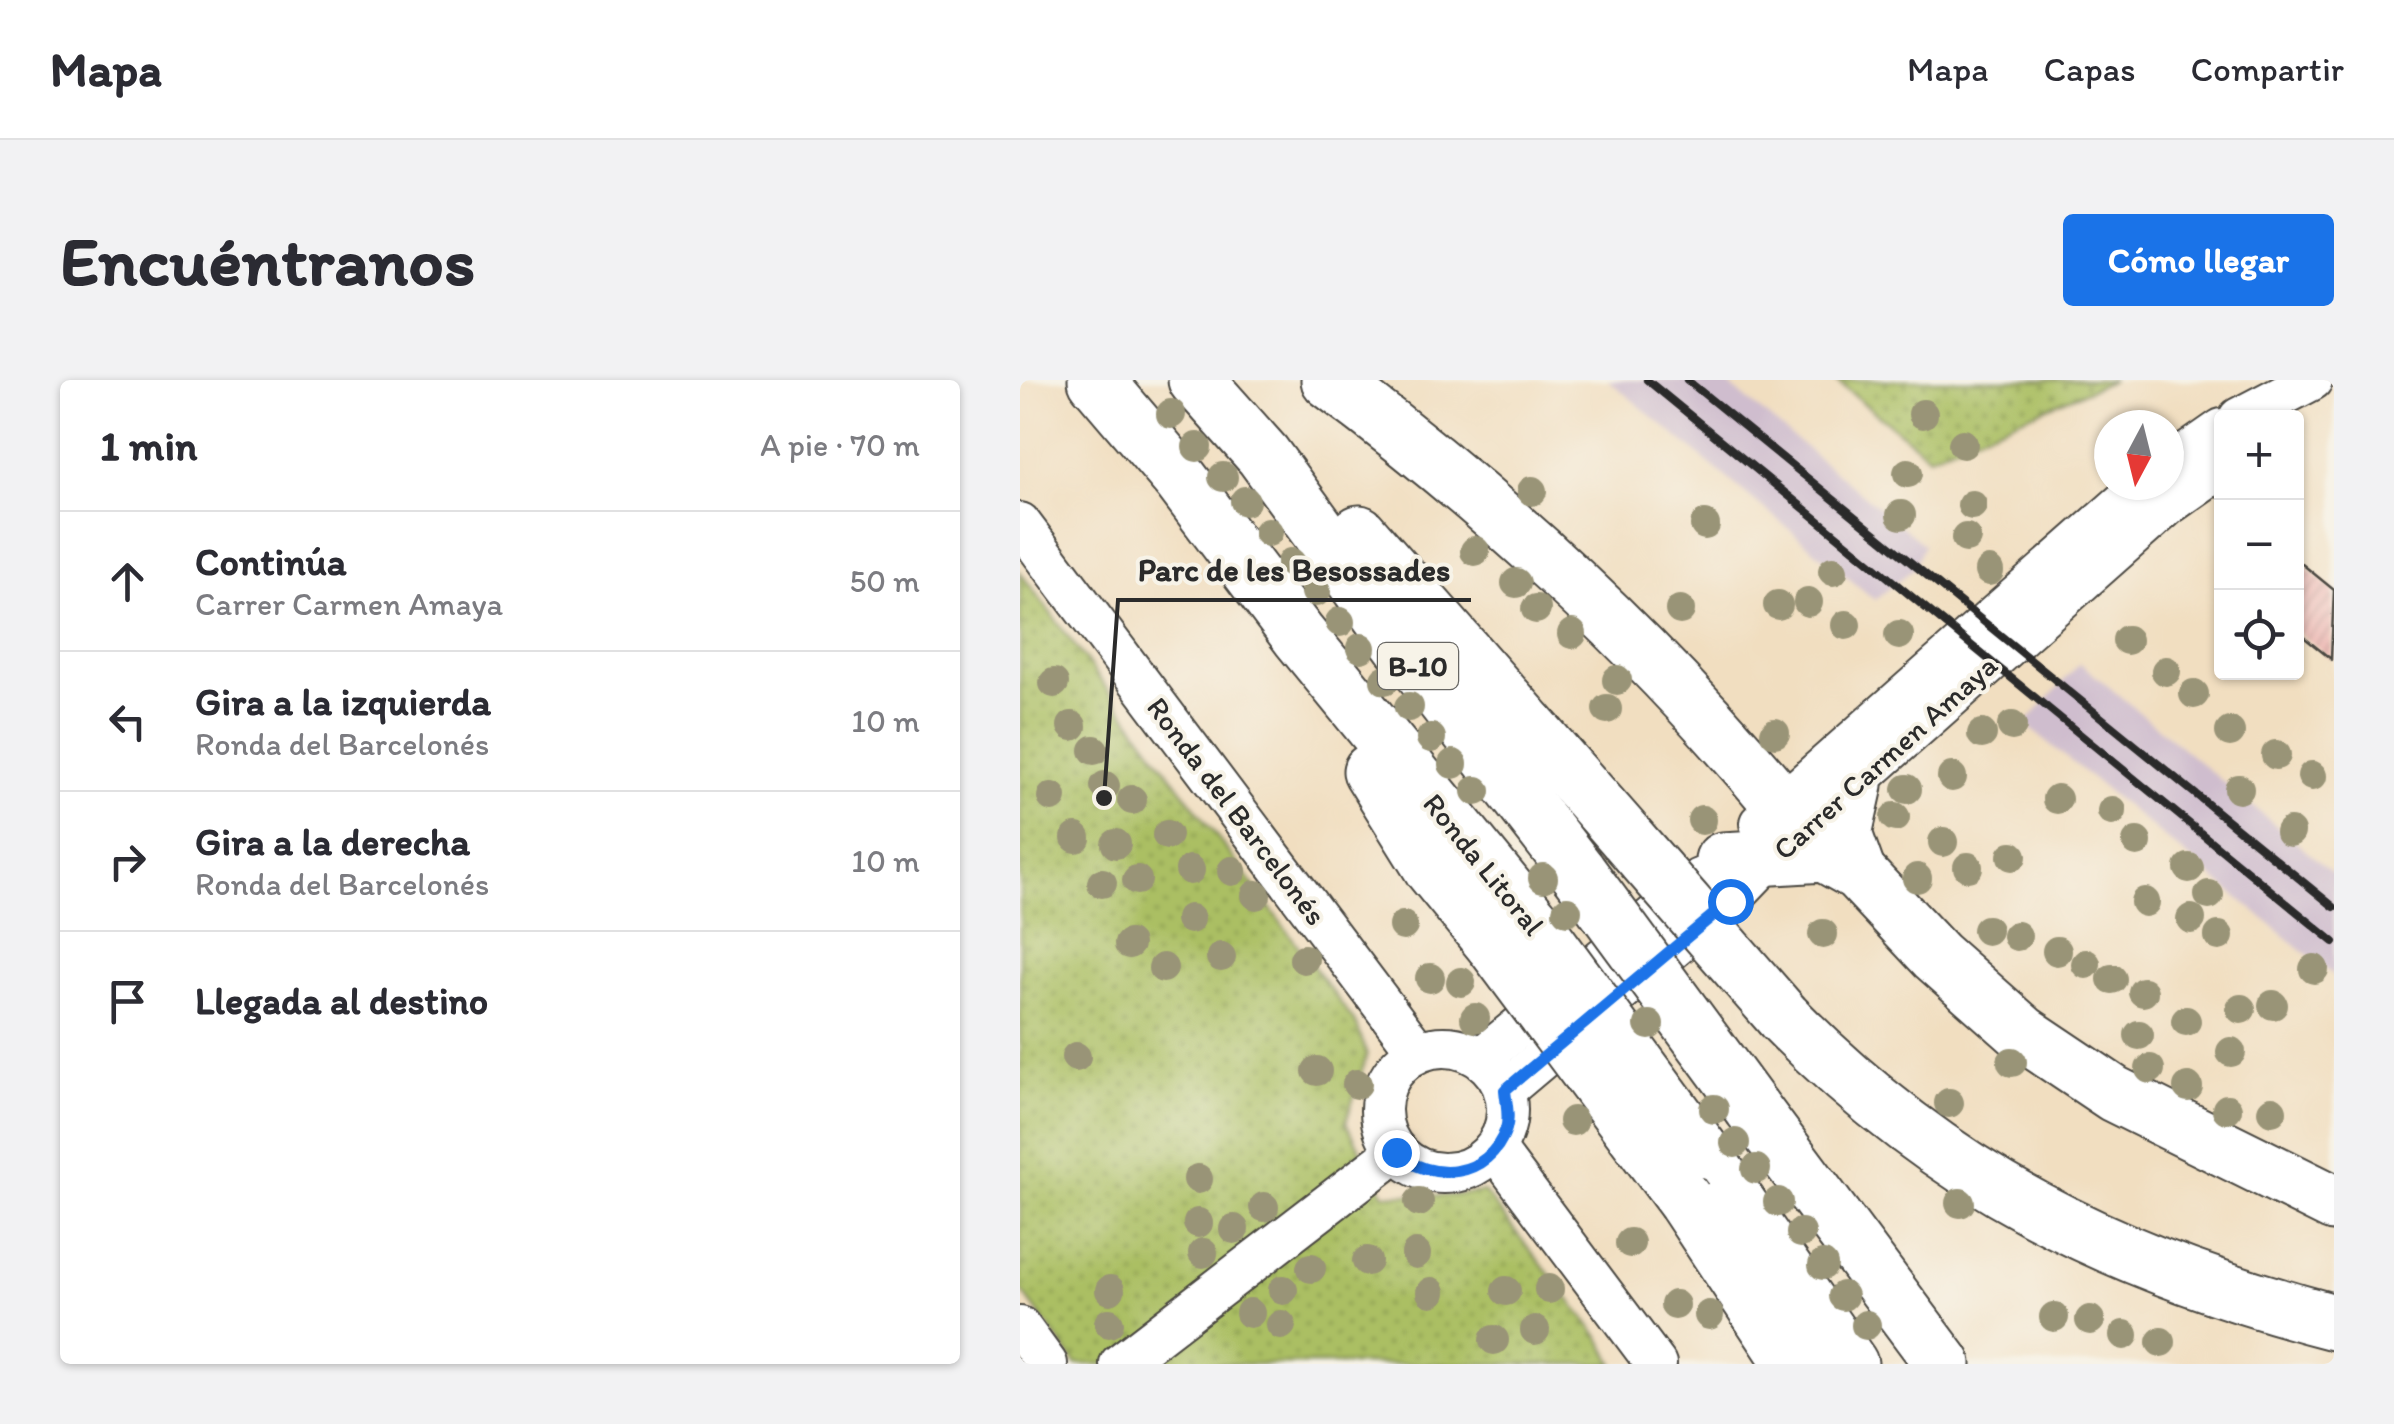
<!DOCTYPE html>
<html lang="es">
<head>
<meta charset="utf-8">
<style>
  body { margin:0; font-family:Itim,sans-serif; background:#f2f2f3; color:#2b2b33 }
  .controls { position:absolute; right:30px; top:30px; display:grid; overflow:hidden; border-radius:10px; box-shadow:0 2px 8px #0004 }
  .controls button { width:90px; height:90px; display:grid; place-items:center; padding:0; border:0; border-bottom:2px solid #e1e1e2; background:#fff; color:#2b2b33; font:50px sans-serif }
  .compass { position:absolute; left:1074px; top:30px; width:90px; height:90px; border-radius:50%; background:#fff; box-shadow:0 2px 8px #0004; rotate:187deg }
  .stop { position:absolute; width:30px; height:30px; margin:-22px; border:8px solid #1a73e8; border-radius:50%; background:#fff }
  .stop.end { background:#1a73e8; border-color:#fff; box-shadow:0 2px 10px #0008 }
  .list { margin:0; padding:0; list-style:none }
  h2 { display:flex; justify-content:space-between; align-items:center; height:130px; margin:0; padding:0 40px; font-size:42px }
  h2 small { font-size:32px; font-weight:400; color:#7c7c81 }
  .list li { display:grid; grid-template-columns:65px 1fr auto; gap:30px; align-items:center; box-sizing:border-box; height:140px; padding:0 40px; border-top:2px solid #e1e1e2 }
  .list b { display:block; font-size:38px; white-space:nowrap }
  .list p { margin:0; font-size:32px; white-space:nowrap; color:#7c7c81 }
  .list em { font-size:32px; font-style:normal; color:#7c7c81 }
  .icon { flex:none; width:55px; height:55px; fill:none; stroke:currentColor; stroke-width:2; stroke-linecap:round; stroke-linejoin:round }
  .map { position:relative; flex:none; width:1314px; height:984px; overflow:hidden; border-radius:10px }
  header { display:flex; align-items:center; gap:60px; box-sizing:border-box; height:140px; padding:0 50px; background:#fff; border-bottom:2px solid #e1e1e2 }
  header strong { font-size:48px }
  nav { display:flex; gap:55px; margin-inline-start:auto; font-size:35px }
  .intro { display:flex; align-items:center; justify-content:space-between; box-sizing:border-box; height:240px; padding:0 60px }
  h1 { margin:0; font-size:70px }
  .button { padding:25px 45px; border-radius:10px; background:#1a73e8; color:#fff; font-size:35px; font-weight:700 }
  main { display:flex; gap:60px; padding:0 60px }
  aside { flex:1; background:#fff; border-radius:10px; box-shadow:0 2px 8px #0004 }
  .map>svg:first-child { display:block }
  .industrial { fill:#cfbdce }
  .grass { fill:url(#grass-dots); stroke:#6b7547; stroke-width:2.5 }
  .building { fill:url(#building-hatch) }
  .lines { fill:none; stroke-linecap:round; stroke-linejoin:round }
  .minor-casing { stroke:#494641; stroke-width:44 }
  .highway-casing { stroke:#494641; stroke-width:59 }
  .minor { stroke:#fff; stroke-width:40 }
  .highway { stroke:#fff; stroke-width:55 }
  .rail { stroke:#2b2b2b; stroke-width:8 }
  .highway-bridge-casing { stroke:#494641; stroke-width:59; stroke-linecap:butt }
  .highway-bridge { stroke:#fff; stroke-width:55 }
  .tree { fill:#999477 }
  .route { stroke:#1a73e8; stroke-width:12 }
  .labels { text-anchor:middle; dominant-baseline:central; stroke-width:8; stroke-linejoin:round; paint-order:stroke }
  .shield { fill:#f7f3e8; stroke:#686764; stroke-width:2.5 }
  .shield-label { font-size:28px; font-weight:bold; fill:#2b2b2b }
  .street-label { font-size:30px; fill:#2b2b2b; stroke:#f7f3e8 }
  .leader { fill:none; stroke:#2b2b2b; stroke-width:4 }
  .callout-dot { fill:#2b2b2b; stroke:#f7f3e8; stroke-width:4 }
  .callout-label { font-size:32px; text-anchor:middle; font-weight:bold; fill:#2b2b2b; stroke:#f7f3e8; stroke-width:8; stroke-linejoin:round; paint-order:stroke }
</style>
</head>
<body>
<header>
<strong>Mapa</strong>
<nav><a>Mapa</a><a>Capas</a><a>Compartir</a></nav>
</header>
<div class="intro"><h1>Encuéntranos</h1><a class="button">Cómo llegar</a></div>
<main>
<aside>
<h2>1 min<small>A pie · 70 m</small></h2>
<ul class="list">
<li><svg class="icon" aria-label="ahead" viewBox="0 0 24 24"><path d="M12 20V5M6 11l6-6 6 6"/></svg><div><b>Continúa</b><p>Carrer Carmen Amaya</p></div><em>50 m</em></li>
<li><svg class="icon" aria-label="left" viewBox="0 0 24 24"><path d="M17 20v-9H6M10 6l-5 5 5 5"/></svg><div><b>Gira a la izquierda</b><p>Ronda del Barcelonés</p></div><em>10 m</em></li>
<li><svg class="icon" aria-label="right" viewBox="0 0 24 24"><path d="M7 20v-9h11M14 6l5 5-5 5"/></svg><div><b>Gira a la derecha</b><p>Ronda del Barcelonés</p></div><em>10 m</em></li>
<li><svg class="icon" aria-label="arrive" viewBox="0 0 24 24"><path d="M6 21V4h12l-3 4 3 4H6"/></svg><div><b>Llegada al destino</b></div></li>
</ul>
</aside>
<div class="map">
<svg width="1314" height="984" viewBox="0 0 1314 984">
  <defs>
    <pattern id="grass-dots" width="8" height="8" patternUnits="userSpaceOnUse" patternTransform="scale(2.5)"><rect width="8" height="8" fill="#abbf63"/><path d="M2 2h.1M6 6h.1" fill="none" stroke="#8b9b52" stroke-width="1.8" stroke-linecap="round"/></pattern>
    <pattern id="building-hatch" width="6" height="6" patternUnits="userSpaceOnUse" patternTransform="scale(2.5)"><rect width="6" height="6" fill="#ecaeab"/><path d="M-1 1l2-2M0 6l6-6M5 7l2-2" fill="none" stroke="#bf8e8b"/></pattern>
  </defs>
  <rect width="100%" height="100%" fill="#f7f3e8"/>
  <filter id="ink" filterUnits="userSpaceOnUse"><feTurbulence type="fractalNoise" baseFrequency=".01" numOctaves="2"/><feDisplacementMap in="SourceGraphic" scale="20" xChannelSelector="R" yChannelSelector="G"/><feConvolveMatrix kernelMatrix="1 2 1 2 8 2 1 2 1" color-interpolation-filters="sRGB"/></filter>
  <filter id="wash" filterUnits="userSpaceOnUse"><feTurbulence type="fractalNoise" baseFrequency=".0048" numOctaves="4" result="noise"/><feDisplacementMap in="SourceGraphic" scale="40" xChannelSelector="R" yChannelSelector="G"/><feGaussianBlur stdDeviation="2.25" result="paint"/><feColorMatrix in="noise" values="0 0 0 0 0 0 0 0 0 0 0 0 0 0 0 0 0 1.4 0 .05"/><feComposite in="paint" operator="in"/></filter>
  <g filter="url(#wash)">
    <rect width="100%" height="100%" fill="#f1dec0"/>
    <g class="industrial">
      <polygon points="588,0 703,0 904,165 893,189 855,220"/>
      <polygon points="1060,283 1314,494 1314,596 1005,344"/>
    </g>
    <g class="grass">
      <polygon points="815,0 1093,0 909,76"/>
      <polygon points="0,192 337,645 347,675 326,742 364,814 424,816 464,812 580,958 594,984 56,984 0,908"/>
    </g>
    <g id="blocks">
      <polygon class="building" points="1276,179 1314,210 1311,279 1276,251"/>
    </g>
  </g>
  <g filter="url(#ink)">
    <use href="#blocks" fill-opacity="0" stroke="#494641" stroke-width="2.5"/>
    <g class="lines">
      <defs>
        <g id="minor">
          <polyline points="1219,38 1292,0"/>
          <polyline points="1149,86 1202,49"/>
          <polyline points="0,143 398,672"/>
          <polyline points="740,443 1123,105"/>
          <circle cx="424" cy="730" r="63"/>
          <polyline points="461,678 679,499"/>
          <polyline points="485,710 709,521 754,474 1148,125 1202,87"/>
          <polyline points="475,769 636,984"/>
          <polyline points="0,947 27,984"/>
          <polyline points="100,984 376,772"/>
        </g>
        <g id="highway">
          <polyline points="76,0 161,100 279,256 513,542"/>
          <polyline points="176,0 243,75 381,264 559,493"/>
          <path d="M309,0C474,123 628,265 760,423L754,474"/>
          <polyline points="339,153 607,458"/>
          <polyline points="351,391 412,489 474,565"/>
          <polyline points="835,405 824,454 838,493"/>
          <polyline points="703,480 804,474 838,493 916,576 1003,653 1094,714 1314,823"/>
          <path d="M763,637C924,801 1093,884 1314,942"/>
          <polyline points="732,728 923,984"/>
          <polyline points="681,770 830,984"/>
          <polyline points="665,821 773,984"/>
        </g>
      </defs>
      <use href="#minor" class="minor-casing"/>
      <use href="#highway" class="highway-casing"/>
      <use href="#minor" class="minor"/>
      <use href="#highway" class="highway"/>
      <g class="rail">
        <polyline points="627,0 1314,562"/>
        <polyline points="667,0 1314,527"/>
      </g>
      <defs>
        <g id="highway-bridge">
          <polyline points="607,458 763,637"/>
          <polyline points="559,493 732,728"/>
          <polyline points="513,542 681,770"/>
          <polyline points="474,565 665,821"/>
        </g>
      </defs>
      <use href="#highway-bridge" class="highway-bridge-casing"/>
      <use href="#highway-bridge" class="highway-bridge"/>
    </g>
    <g class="tree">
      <circle cx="151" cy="34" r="15"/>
      <circle cx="903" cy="34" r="15"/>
      <circle cx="943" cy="64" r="15"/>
      <circle cx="177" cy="67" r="15"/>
      <circle cx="888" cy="93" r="15"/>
      <circle cx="203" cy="97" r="15"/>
      <circle cx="512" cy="111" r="15"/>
      <circle cx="225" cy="121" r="15"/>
      <circle cx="952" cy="125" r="15"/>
      <circle cx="881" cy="135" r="15"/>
      <circle cx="685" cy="145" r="15"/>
      <circle cx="248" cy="152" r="15"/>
      <circle cx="946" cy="158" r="15"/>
      <circle cx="455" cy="171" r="15"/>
      <circle cx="271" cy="183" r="15"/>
      <circle cx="813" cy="191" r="15"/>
      <circle cx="969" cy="191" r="15"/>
      <circle cx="496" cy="203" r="15"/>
      <circle cx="296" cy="212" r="15"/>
      <circle cx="788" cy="222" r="15"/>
      <circle cx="758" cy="225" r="15"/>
      <circle cx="516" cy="229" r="15"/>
      <circle cx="660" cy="230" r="15"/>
      <circle cx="320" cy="242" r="15"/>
      <circle cx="826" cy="245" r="15"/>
      <circle cx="552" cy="254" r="15"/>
      <circle cx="879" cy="255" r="15"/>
      <circle cx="1107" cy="260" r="15"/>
      <circle cx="341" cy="268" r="15"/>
      <circle cx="1146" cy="291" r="15"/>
      <circle cx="365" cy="300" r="15"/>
      <circle cx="597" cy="300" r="15"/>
      <circle cx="34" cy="303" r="15"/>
      <circle cx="1174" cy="314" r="15"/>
      <circle cx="389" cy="327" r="15"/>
      <circle cx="587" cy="329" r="15"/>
      <circle cx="52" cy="346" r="15"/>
      <circle cx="992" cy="346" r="15"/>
      <circle cx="1210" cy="352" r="15"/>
      <circle cx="755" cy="353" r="15"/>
      <circle cx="962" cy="354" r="15"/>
      <circle cx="411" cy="358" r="15"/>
      <circle cx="74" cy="370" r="15"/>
      <circle cx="1256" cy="375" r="15"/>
      <circle cx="433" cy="384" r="15"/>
      <circle cx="1292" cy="396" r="15"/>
      <circle cx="932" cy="397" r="15"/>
      <circle cx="85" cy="406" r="15"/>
      <circle cx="887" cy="409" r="15"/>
      <circle cx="1219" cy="409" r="15"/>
      <circle cx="456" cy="411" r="15"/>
      <circle cx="32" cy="417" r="15"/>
      <circle cx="1037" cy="419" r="15"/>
      <circle cx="112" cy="420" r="15"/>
      <circle cx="1092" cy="431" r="15"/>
      <circle cx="875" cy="437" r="15"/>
      <circle cx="682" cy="440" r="15"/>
      <circle cx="1270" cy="452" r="15"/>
      <circle cx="147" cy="455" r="15"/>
      <circle cx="56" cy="458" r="15"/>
      <circle cx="923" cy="462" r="15"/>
      <circle cx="1117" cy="462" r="15"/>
      <circle cx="96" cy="464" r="15"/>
      <circle cx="992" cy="476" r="15"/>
      <circle cx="948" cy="487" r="15"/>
      <circle cx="1169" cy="488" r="15"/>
      <circle cx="170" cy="490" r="15"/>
      <circle cx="212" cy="491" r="15"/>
      <circle cx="523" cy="498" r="15"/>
      <circle cx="897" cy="498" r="15"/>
      <circle cx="117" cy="500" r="15"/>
      <circle cx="82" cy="503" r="15"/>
      <circle cx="236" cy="515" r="15"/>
      <circle cx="1189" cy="515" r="15"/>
      <circle cx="1125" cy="522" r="15"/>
      <circle cx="547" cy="531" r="15"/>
      <circle cx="170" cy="539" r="15"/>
      <circle cx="1171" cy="539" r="15"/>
      <circle cx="383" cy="546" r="15"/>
      <circle cx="967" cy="550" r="15"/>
      <circle cx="803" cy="554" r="15"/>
      <circle cx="997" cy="556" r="15"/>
      <circle cx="1199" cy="556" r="15"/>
      <circle cx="109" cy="564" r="15"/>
      <circle cx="1037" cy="571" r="15"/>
      <circle cx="201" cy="577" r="15"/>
      <circle cx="284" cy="579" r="15"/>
      <circle cx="1066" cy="584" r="15"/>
      <circle cx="143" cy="588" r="15"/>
      <circle cx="1294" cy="589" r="15"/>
      <circle cx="410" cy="598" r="15"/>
      <circle cx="1092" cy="599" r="15"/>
      <circle cx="441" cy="602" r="15"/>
      <circle cx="1123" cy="612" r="15"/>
      <circle cx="1253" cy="625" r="15"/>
      <circle cx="1221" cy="629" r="15"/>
      <circle cx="455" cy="638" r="15"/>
      <circle cx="1166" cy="641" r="15"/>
      <circle cx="629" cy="645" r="15"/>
      <circle cx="1119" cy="655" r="15"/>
      <circle cx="1211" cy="672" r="15"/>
      <circle cx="56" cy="677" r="15"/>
      <circle cx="992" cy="682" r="15"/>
      <circle cx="1130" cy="689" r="15"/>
      <circle cx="297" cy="691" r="15"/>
      <circle cx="337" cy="704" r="15"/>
      <circle cx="1168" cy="707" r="15"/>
      <circle cx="929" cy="723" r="15"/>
      <circle cx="694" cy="729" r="15"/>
      <circle cx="1207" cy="729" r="15"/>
      <circle cx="1252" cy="731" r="15"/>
      <circle cx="553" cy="741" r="15"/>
      <circle cx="715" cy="763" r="15"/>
      <circle cx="736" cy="789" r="15"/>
      <circle cx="178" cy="799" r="15"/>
      <circle cx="399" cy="822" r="15"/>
      <circle cx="758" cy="822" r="15"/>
      <circle cx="940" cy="823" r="15"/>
      <circle cx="244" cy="827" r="15"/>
      <circle cx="178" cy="843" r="15"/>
      <circle cx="214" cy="849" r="15"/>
      <circle cx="781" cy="853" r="15"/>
      <circle cx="610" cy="863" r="15"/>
      <circle cx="183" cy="873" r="15"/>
      <circle cx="396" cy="874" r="15"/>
      <circle cx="347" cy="881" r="15"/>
      <circle cx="803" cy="885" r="15"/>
      <circle cx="291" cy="888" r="15"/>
      <circle cx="529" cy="909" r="15"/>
      <circle cx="90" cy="910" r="15"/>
      <circle cx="263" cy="910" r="15"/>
      <circle cx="486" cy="911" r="15"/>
      <circle cx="411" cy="912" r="15"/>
      <circle cx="823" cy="916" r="15"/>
      <circle cx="655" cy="925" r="15"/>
      <circle cx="230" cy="933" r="15"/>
      <circle cx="689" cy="935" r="15"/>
      <circle cx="1034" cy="937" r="15"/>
      <circle cx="1070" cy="940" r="15"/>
      <circle cx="89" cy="943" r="15"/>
      <circle cx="261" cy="945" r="15"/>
      <circle cx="846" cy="945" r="15"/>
      <circle cx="515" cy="950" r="15"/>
      <circle cx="1104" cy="955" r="15"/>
      <circle cx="474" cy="960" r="15"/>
      <circle cx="1141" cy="962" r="15"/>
    </g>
  </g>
  <g class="lines" filter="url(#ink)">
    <path class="route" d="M376,772C411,804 469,798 486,749C490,737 486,722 485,710L710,521"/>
  </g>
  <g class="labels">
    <rect class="shield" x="358" y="263" width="80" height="46" rx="8"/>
    <g class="shield-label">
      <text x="398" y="286">B-10</text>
    </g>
    <g class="street-label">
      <text transform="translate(865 377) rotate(-42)">Carrer Carmen Amaya</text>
      <text transform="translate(217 431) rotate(53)">Ronda del Barcelonés</text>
      <text transform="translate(464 484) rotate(51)">Ronda Litoral</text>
    </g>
  </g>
  <path class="leader" d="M84 418L98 220H451"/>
  <circle class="callout-dot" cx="84" cy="418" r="10"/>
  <g class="callout-label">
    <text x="274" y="201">Parc de les Besossades</text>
  </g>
</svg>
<div class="controls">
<button>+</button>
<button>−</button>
<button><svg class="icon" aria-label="locate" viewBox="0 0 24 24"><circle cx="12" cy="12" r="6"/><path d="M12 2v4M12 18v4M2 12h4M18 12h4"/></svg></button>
</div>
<svg class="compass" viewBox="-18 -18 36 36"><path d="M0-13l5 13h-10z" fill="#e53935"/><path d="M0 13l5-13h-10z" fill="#7c7c81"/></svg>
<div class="stop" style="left:710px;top:521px"></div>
<div class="stop end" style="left:376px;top:772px"></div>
</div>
</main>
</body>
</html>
